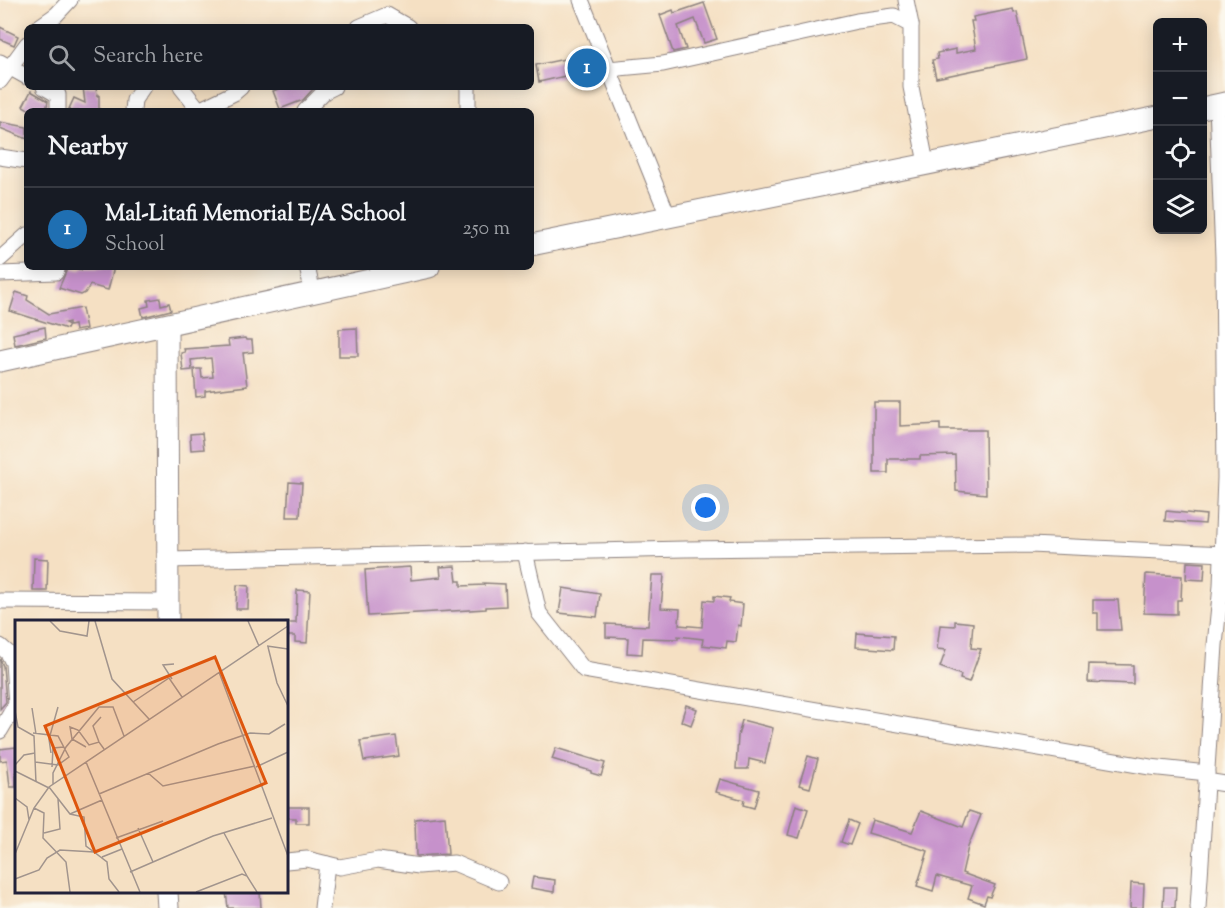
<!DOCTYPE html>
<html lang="en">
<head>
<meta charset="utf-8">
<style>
  body { margin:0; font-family:"Sorts Mill Goudy",serif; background:#242831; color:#f1f3f6 }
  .controls { position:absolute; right:18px; top:18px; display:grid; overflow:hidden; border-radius:9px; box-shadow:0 3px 15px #0003 }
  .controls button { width:54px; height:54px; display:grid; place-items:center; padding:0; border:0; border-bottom:2px solid #363941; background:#171b24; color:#f1f3f6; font:30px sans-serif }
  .you { position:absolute; left:706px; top:508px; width:21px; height:21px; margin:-15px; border:4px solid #fff; border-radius:50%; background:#1a73e8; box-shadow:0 0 0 9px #1a73e833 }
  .badge { display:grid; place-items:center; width:39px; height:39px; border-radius:50%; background:#1f6fb2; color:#fff; font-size:20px; font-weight:700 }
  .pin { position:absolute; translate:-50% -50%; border:3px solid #fff; box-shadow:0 2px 6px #0006 }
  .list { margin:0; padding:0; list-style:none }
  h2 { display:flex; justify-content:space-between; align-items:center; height:78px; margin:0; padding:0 24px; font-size:26px }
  h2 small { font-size:20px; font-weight:400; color:#9ea1a6 }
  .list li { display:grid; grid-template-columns:39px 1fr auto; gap:18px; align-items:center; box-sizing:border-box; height:84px; padding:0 24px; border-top:2px solid #363941 }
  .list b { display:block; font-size:22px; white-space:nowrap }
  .list p { margin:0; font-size:20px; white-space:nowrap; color:#9ea1a6 }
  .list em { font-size:20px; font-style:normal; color:#9ea1a6 }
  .icon { flex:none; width:33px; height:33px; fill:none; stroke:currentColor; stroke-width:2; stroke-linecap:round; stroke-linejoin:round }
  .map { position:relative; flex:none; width:1225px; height:908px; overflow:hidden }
  .search { position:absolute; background:#171b24; box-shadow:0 3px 15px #0003; left:24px; top:24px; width:510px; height:66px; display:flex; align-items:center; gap:15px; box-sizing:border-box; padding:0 21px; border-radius:9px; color:#9ea1a6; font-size:22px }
  .panel { position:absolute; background:#171b24; box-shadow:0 3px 15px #0003; left:24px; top:108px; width:510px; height:162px; border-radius:9px }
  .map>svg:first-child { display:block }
  .building { fill:#c691cb }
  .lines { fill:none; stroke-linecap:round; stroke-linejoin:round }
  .minor-casing { stroke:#8c817f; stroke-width:17 }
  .secondary-casing { stroke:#8c817f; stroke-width:23 }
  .minor { stroke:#fff; stroke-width:15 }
  .secondary { stroke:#fff; stroke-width:21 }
  .inset-road { fill:none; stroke:#a1948d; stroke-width:1.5 }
  .view { fill:#de560e; fill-opacity:0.15; stroke:#de560e; stroke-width:3 }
  .inset-edge { fill:none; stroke:#22223b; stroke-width:3 }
</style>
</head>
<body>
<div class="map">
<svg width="1225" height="908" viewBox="0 0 1225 908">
  <rect width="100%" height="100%" fill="#fbf7ec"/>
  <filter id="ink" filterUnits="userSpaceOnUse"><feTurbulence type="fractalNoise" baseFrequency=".0167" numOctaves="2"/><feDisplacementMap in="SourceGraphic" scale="12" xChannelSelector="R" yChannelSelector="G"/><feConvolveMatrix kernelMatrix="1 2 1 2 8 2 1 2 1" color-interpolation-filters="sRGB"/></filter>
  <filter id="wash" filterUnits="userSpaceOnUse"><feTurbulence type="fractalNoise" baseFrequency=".008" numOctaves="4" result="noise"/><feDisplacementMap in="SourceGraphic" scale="24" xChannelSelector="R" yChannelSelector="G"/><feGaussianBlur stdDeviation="1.35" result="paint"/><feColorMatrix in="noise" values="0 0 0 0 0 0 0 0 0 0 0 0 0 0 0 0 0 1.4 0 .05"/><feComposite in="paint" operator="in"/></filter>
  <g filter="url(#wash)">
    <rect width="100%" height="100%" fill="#f5e0c3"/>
    <g id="blocks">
      <g class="building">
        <polygon points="704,3 717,39 704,43 695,19 678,26 686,49 673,52 660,15 673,10 674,13"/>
        <polygon points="1013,9 1014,13 1017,12 1027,59 936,78 932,60 938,59 937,53 956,49 956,53 976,49 971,21 974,21 973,17"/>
        <polygon points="0,27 18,36 14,45 0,39"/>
        <polygon points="584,55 587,71 539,82 536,65"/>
        <polygon points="83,87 96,87 97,96 99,95 99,109 104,111 68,111 74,98 85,103"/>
        <polygon points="283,87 314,87 314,88 303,100 280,109 273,91"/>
        <polygon points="31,91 48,101 46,111 32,111 23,106"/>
        <polygon points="0,122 27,127 27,139 0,128"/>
        <polygon points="68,267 81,270 82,267 114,267 108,290 90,285 85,293 81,295 59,288"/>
        <polygon points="16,292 28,296 27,300 49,314 82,308 86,329 75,331 74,325 69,326 69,322 65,323 69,325 67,329 10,311"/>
        <polygon points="160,298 161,305 169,303 171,310 143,317 141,308 149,306 148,300"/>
        <polygon points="45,327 46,338 15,345 13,334"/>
        <polygon points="357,328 358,356 339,356 339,329"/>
        <polygon points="245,338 246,340 252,340 253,352 243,353 247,386 205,391 205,396 196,397 194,369 201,369 202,378 213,377 211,358 191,360 192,370 183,371 181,353 185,352 184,349 229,346 228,340"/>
        <polygon points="874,402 900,402 900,426 940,424 940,430 985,430 986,494 956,491 955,455 920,456 920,459 888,459 888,473 874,473"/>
        <polygon points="202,433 204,449 191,450 190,434"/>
        <polygon points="289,482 302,483 300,517 287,517"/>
        <polygon points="1166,511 1206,515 1205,524 1165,521"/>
        <polygon points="34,558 48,559 47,591 33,591"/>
        <polygon points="1187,562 1205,563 1204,580 1186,579"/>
        <polygon points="455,566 457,581 461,581 461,586 484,585 483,583 505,584 506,606 486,607 486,609 368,616 365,570 410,567 411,580 441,577 440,567"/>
        <polygon points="1146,574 1182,576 1181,600 1177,600 1177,614 1144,613"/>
        <polygon points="652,575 664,575 661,608 680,609 679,625 702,627 704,600 714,601 714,596 730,598 729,602 743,604 741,626 738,625 736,642 727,641 726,648 702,645 703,639 678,636 678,639 643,638 642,654 627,653 628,638 606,637 606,624 648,626"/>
        <polygon points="237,585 249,586 248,609 236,609"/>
        <polygon points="563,588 600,594 597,617 559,613"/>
        <polygon points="297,590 310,591 307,643 295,642 295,636 286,636 286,623 296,623"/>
        <polygon points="1093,600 1118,600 1121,630 1098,630 1098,613 1093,613"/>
        <polygon points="955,621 973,623 971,648 981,649 969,682 960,679 961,675 940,667 946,650 937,649 940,625 955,626"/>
        <polygon points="857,633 894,636 893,650 856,647"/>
        <polygon points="0,659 3,666 6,702 0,709"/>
        <polygon points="1089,664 1133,665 1133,684 1088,682"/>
        <polygon points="686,705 697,709 691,725 681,721"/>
        <polygon points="742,720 773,728 765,763 749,759 748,769 736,769 738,736"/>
        <polygon points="396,736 399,756 364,761 360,741"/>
        <polygon points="16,747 16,787 10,787 7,760 0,761 0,749"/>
        <polygon points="556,748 605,763 601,776 591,773 591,771 552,759"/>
        <polygon points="808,756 818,759 810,788 799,785"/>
        <polygon points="720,779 759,790 754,808 743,805 744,800 716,792"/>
        <polygon points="796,805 808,809 799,838 788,835"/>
        <polygon points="286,807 309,807 309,823 296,823 296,818 286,818"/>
        <polygon points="921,811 963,827 969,811 981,815 968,847 962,873 995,885 990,897 987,896 984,904 968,898 972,886 937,876 933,891 917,886 928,851 868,833 872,820 912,832"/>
        <polygon points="445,816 448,854 416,856 415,819"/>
        <polygon points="849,820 858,824 850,845 841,842"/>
        <polygon points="533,877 555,880 554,892 531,888"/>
        <polygon points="1131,883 1144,884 1143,908 1130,908"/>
        <polygon points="1164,887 1176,887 1175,908 1163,908"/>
        <polygon points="226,891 260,891 261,908 228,908"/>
      </g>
    </g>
  </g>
  <g filter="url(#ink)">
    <use href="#blocks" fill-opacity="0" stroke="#8c817f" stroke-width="1.5"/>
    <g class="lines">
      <defs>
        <g id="minor">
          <polyline points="581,0 668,216"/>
          <polyline points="906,0 911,25"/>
          <polyline points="39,27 56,15 70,0"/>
          <polyline points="359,27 387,15 408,27"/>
          <polyline points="0,62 27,77"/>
          <polyline points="608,69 663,64 857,21 894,16 911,25 911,87 926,163"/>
          <polyline points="0,81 27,44"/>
          <polyline points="44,87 58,95 58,111"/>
          <polyline points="181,87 200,111"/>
          <polyline points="133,111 134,100 143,87"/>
          <polyline points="197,111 234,93 241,87"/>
          <polyline points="305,111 324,92 334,87"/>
          <polyline points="468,111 468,87"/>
          <polyline points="0,157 27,161"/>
          <polyline points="0,259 27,235"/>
          <polyline points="307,267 313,293"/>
          <polyline points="0,274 56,272 58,267"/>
          <polyline points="525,552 539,613 584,670 1150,767 1207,773"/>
          <polyline points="167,560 685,549 1030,545 1225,554"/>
          <polyline points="0,601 168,602"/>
          <polyline points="0,646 8,653 13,663 16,704 0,731"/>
          <polyline points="1206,781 1225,784"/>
          <polyline points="286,861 307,859 340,867 378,860 419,866 454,863 499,882"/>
          <polyline points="322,908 327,864"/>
          <polyline points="1198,908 1215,645 1221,586 1225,478 1223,257 1217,105"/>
        </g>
        <g id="secondary">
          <polyline points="1202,108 1225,103"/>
          <polyline points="531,245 1158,117"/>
          <polyline points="167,325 168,622"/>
          <polyline points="0,361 429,267"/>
          <polyline points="167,892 168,908"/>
        </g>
      </defs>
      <use href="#minor" class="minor-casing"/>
      <use href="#secondary" class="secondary-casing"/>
      <use href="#minor" class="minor"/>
      <use href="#secondary" class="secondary"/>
    </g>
  </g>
  <g transform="translate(15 620)">
    <rect width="273" height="273" fill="#f5e0c3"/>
    <path class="inset-road" d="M35,1L45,11L72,16L74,1M80,1L97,59L134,99M233,1L244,26M252,26L273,29M253,27L262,63L273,86M204,52L273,236M157,59L148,45L159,44M118,82L154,58L167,77M17,88L21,114M0,91L3,107L19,116L21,163M18,113L43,116L54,137L43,145L20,142M84,122L78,106L86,97M71,127L57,119L55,107L63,110L74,125L84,122L89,129M36,133L34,119L43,87M71,142L125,272M0,145L9,135L20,133M37,147L38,128L49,127M241,147L273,132M0,151L34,168M133,153L148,166L240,146M38,164V153L51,127L84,87H98L109,116M34,167L55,194L69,197L71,226L79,232M84,174L203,124L235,113L254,114L270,104M0,178L12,187L14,200M19,188L29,193L28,218L51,242L55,272M55,194L87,180M123,208L138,242M29,213L45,209L43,179M209,213L232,256M101,218L148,201M0,234L19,188L34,167L273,6M87,237L107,229M115,252L198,216L257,198M0,259L24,250L32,238L45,230L79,232L92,242L94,259L104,272M181,272L227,254L232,256L242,272"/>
    <path class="view" d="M200,37L251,163L80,232L30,106Z"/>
    <rect width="273" height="273" class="inset-edge"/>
  </g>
</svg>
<div class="controls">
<button>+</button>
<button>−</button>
<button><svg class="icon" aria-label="locate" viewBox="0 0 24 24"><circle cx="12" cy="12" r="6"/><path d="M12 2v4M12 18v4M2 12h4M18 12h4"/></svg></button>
<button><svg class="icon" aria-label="layers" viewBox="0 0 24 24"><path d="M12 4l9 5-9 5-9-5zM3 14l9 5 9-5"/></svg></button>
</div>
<div class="you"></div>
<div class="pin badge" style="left:587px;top:68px">1</div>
<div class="search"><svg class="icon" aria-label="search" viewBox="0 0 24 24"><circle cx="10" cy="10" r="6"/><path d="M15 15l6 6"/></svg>Search here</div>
<section class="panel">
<h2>Nearby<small></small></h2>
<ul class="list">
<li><span class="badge">1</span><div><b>Mal-Litafi Memorial E/A School</b><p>School</p></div><em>250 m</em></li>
</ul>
</section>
</div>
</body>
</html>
